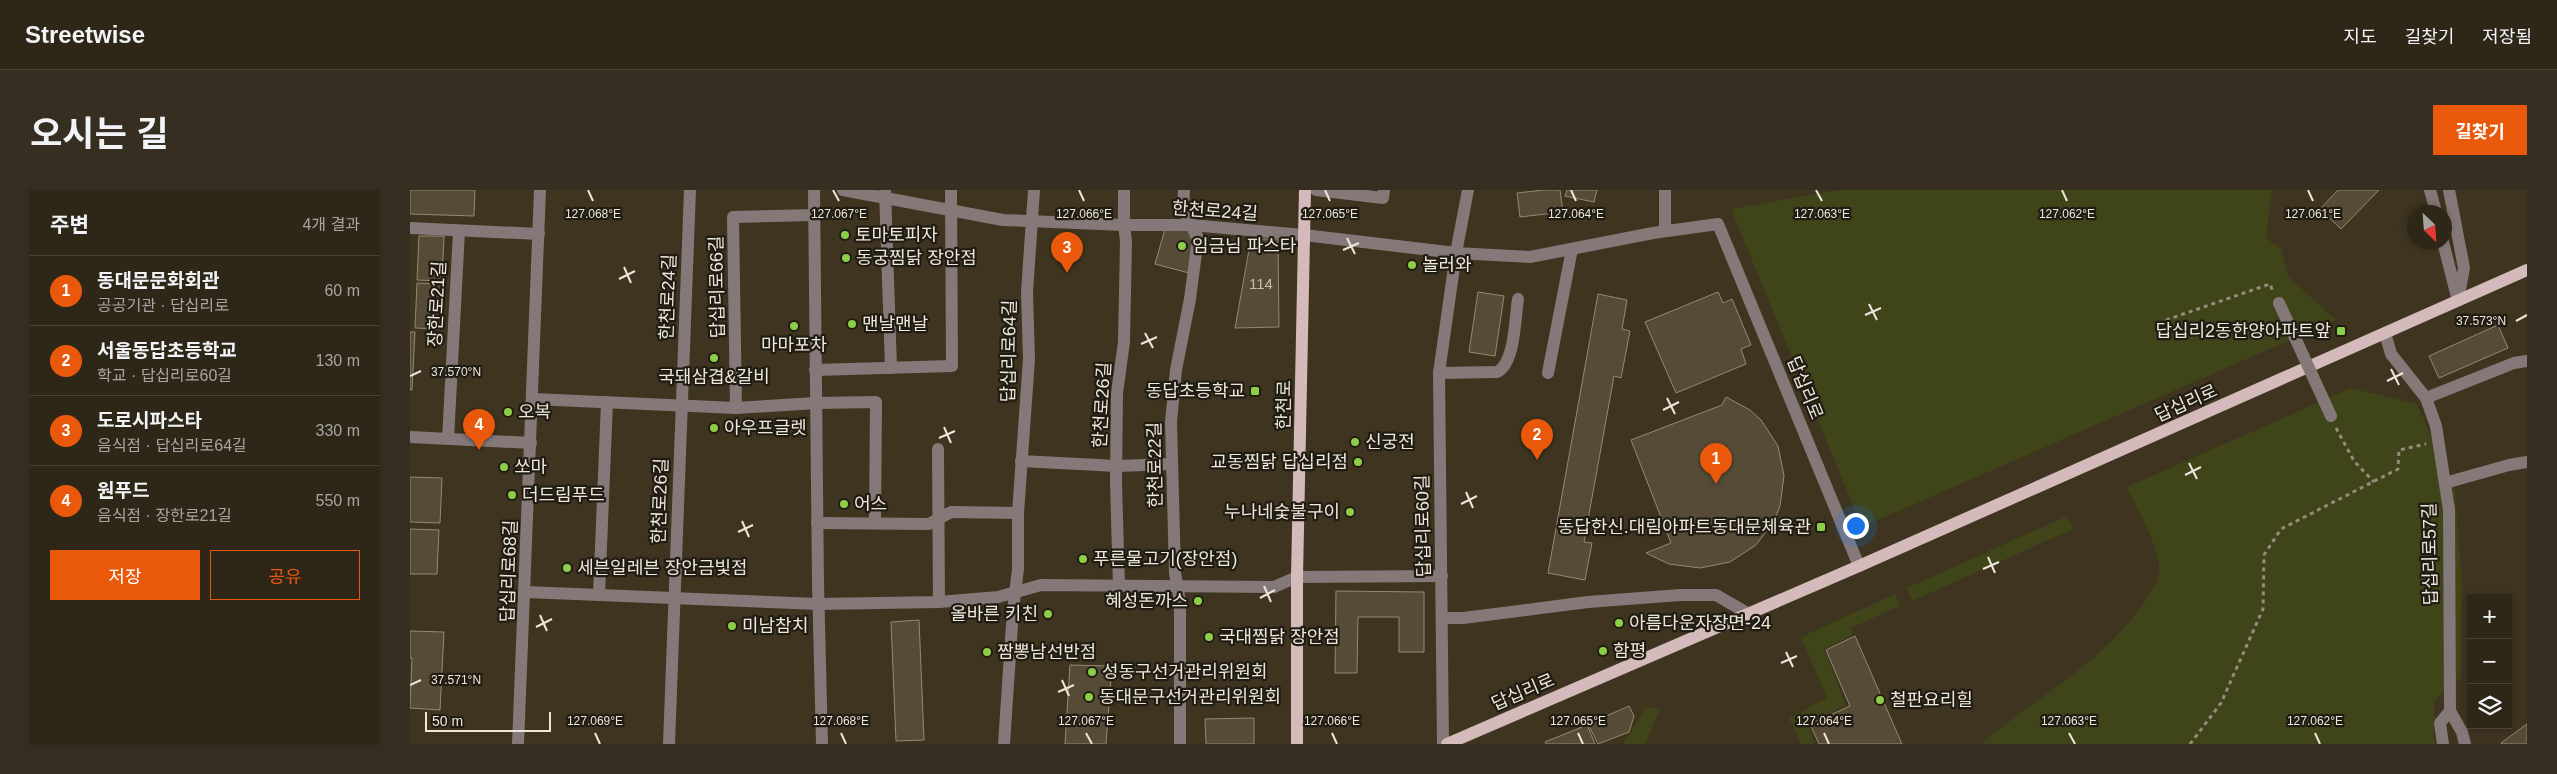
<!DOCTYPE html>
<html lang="ko">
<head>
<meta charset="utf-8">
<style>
  body { margin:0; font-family:Arial,"Noto Sans KR",sans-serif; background:#362f21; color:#f1f3f6 }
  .controls { position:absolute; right:15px; bottom:15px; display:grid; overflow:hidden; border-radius:0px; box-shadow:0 2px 8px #0003 }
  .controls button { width:45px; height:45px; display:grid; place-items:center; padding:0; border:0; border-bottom:1px solid #494437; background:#2e2718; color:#f1f3f6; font:25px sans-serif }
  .compass { position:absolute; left:1997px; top:15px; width:45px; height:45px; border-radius:50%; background:#2e2718; box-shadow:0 2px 8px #0003; rotate:155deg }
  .scale { position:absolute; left:15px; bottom:12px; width:126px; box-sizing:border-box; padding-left:5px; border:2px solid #ede6da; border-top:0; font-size:14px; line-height:18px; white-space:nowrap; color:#ede6da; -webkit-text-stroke:4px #211c13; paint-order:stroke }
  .you { position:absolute; left:1445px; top:335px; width:18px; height:18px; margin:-12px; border:4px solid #fff; border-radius:50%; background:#1a73e8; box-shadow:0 0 0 8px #1a73e833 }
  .badge { display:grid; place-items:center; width:32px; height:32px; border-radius:50%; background:#ea580c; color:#fff; font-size:16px; font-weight:700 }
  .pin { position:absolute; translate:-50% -41px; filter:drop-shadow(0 1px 2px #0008) }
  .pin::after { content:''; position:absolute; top:26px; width:18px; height:15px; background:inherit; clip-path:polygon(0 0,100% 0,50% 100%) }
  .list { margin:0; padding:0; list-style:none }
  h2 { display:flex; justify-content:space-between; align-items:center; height:65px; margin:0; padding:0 20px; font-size:21px }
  h2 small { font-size:16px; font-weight:400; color:#a7a5a2 }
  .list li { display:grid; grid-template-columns:32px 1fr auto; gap:15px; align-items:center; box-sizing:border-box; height:70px; padding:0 20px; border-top:1px solid #494437 }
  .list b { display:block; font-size:19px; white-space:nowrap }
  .list p { margin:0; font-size:16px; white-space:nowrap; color:#a7a5a2 }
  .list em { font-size:16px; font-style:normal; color:#a7a5a2 }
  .actions { display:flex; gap:10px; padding:15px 20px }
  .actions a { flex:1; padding:11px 0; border:1px solid #ea580c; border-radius:0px; text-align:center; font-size:18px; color:#ea580c }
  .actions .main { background:#ea580c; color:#fff }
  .icon { flex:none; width:28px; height:28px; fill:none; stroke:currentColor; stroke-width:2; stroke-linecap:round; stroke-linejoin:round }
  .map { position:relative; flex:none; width:2117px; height:554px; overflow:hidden; border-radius:0px }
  header { display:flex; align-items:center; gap:30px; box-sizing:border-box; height:70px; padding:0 25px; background:#2e2718; border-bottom:1px solid #494437 }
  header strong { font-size:24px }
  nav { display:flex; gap:28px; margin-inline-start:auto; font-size:18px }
  .intro { display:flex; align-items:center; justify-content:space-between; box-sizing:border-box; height:120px; padding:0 30px }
  h1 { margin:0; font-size:35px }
  .button { padding:12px 22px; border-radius:0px; background:#ea580c; color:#fff; font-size:18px; font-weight:700 }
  main { display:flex; gap:30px; padding:0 30px }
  aside { flex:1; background:#2e2718; border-radius:0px; box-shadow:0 2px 8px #0003 }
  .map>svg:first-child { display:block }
  .green { fill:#404419 }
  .building { fill:#564b37; stroke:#968973 }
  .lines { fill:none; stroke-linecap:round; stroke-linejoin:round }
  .path { stroke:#948c7c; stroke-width:3; stroke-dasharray:4 4; stroke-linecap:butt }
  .minor { stroke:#857878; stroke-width:12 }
  .major { stroke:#d4babb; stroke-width:12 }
  .minor-bridge { stroke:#857878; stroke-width:12 }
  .ticks { fill:none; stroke:#ede6da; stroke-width:2 }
  .poi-dot { fill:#8cce45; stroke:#211c13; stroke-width:2 }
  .labels { text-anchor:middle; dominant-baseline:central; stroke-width:4.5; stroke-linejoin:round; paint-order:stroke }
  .number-label { font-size:15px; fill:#c7bfb1 }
  .street-label { font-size:18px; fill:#ede6da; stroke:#211c13 }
  .poi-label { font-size:18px; fill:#ede6da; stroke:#211c13; text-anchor:start }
  .ticks-label { font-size:12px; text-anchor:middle; fill:#ede6da; stroke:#211c13; stroke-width:4.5; stroke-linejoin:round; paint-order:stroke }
</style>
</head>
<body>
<header>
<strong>Streetwise</strong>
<nav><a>지도</a><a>길찾기</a><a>저장됨</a></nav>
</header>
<div class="intro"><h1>오시는 길</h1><a class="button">길찾기</a></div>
<main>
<aside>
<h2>주변<small>4개 결과</small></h2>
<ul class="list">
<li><span class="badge">1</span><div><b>동대문문화회관</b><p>공공기관 · 답십리로</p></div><em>60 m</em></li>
<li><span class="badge">2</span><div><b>서울동답초등학교</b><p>학교 · 답십리로60길</p></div><em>130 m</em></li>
<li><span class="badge">3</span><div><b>도로시파스타</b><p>음식점 · 답십리로64길</p></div><em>330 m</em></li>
<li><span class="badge">4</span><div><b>원푸드</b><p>음식점 · 장한로21길</p></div><em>550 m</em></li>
</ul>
<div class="actions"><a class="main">저장</a><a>공유</a></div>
</aside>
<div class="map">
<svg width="2117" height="554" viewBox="0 0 2117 554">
  <rect width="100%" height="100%" fill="#3e3420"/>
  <g class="green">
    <polygon points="1429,0 1862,0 1856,48 1871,59 1878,86 1926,130 1452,337 1321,19"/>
    <path d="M1941,198L2007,214L2045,300L2052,394L2051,488L2024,511V544L2026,554H1571C1629,504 1696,473 1738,406C1742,400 1749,392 1749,386C1752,360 1728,321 1717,297Z"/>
    <polygon points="1657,326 1663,339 1502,411 1497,398"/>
    <polygon points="1485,404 1490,416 1441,438 1443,445 1414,459 1436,515 1398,534 1405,554 1391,554 1379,528 1417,508 1391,447"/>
    <polygon points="1236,517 1250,519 1235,554 1213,554"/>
  </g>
  <g class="building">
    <polygon points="0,0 65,0 64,26 0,24"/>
    <polygon points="1134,0 1150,0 1153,22 1110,27 1107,3"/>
    <polygon points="1157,0 1187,0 1184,12 1155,6"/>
    <polygon points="1928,0 1969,0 1931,39 1910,19"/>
    <polygon points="755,39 777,39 783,52 779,83 745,74"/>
    <polygon points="9,46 34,46 32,91 7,90"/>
    <polygon points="841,49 868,49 869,137 825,138"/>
    <polygon points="7,93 32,94 30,139 5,138"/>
    <polygon points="1068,102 1094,106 1085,166 1059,162"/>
    <polygon points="1308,102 1313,113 1322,109 1341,155 1331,159 1336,174 1266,203 1235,132"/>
    <polygon points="1188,104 1217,110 1212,139 1220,141 1211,188 1204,186 1174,352 1182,353 1175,390 1138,383"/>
    <polygon points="2088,135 2098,158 2029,188 2019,166"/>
    <polygon points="0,142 5,142 2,200 0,200"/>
    <polygon points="1316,207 1340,220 1351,230 1368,256 1374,286 1370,316 1364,331 1346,355 1320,372 1290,378 1259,374 1236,363 1261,353 1221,250 1312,215"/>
    <polygon points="0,287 32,288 30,333 0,332"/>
    <polygon points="0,339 29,340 27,384 0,384"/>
    <polygon points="926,401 1014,402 1014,462 989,462 989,427 948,427 947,483 925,483"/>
    <polygon points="509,430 514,550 486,551 481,432"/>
    <polygon points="0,441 34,442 30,520 0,518 2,468 0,468"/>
    <polygon points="1445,446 1492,554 1409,554 1400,534 1440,516 1416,460"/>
    <polygon points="660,475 702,476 696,554 655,554"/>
    <polygon points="1219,516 1224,526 1219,542 1188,554 1178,534"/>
    <polygon points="844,528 844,554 796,554 795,529"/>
    <polygon points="2117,534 2117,554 2092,554 2091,553"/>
    <polygon points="1177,535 1185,554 1136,554 1135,552"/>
  </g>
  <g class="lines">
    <g class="path">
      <polyline points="1756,130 1860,94 1863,102"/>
      <polyline points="1926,238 1944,271 1964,292"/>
      <polyline points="1780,554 1811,513 1853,419 1854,365 1871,339 1988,279 1989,260 2016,254"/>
    </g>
    <g class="minor">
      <polyline points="404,0 408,393 412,554"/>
      <polyline points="433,0 593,30 714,35 781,35 894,45 1046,63 1120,67 1243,43 1308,34 1449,376"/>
      <polyline points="475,0 481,178"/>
      <polyline points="906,0 973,8 974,0"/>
      <polyline points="1255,0 1255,41"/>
      <polyline points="2020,0 2026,22"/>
      <polyline points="2039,0 2054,78 2048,110"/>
      <polyline points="0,38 129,44"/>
      <polyline points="2033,52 2047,107"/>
      <polyline points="1975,143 1981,164 2016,208 2026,236 2039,320 2040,521 2052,542 2055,554"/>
      <polyline points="405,180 542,176 541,0"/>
      <path d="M1029,183L1087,182C1105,174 1105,128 1108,109"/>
      <polyline points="1138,183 1162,59"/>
      <polyline points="2016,208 2104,173 2117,171"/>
      <polyline points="123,209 326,218 406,213 466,212 465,332"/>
      <polyline points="326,218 323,27 404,25"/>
      <polyline points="0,247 121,253"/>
      <polyline points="38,249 49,41"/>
      <polyline points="528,259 529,412"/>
      <polyline points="611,271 707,276 761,274"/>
      <polyline points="2035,293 2099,275 2117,272"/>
      <polyline points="407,333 519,334 541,322 608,323"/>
      <polyline points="709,397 706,292 707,203 714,152 716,51 714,35 714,0"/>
      <polyline points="116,402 408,414 529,412 588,407 631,395 864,397 887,387 1032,386"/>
      <polyline points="189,405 197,212"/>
      <polyline points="1032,428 1053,428 1178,412 1270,405 1306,405 1339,424"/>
      <polyline points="108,554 130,0"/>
      <polyline points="259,554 280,0"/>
      <polyline points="594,554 603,420 608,379 608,323 619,169 617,102 624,0"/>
      <polyline points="770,554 770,412 765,383 761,232 766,180 780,109 788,48 773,19 774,0"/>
      <polyline points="1033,554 1029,183 1046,63 1058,0"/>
      <polyline points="2033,554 2030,533 2040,521"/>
    </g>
    <g class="major">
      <polyline points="887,554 887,387 895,0"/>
      <polyline points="1037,554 1449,376 2117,80"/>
    </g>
    <polyline class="minor-bridge" points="1869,113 1921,226"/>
  </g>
  <path class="ticks" d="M178,0L183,11M423,0L429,11M669,0L674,11M915,0L920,11M1161,0L1166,11M1406,0L1412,11M1652,0L1657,11M1898,0L1903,11M937,48L945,64M933,60L949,53M214,77L221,93M209,89L225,81M1459,114L1467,130M1455,125L1471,118M2106,131L2117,125M735,143L743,158M731,154L747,147M1981,179L1989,195M0,186L11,181M1977,191L1993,183M1257,208L1265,224M1253,220L1269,212M534,237L541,253M529,248L545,241M1779,273L1787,289M1775,285L1791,277M1056,302L1063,318M1051,314L1067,306M332,331L339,347M328,342L343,335M1578,367L1585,383M1573,379L1589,372M854,396L861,412M850,408L865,400M130,425L137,441M126,437L142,429M1376,462L1383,477M1371,473L1387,466M652,490L659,506M0,495L11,490M648,502L664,495M185,543L190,554M431,543L436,554M676,543L682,554M922,543L927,554M1168,543L1173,554M1414,543L1419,554M1659,543L1665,554M1905,543L1910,554"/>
  <g class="poi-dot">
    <circle cx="435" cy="45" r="5"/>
    <circle cx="772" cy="56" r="5"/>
    <circle cx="436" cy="68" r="5"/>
    <circle cx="1002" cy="75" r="5"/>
    <circle cx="442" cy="134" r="5"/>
    <circle cx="384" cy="136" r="5"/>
    <rect x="1926" y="136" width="10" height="10" rx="2.5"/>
    <circle cx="304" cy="168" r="5"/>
    <rect x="840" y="196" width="10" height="10" rx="2.5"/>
    <circle cx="98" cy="222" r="5"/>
    <circle cx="304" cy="238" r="5"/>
    <circle cx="945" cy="252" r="5"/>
    <circle cx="948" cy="272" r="5"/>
    <circle cx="94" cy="277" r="5"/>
    <circle cx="102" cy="305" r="5"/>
    <circle cx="434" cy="314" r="5"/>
    <circle cx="940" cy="322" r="5"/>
    <rect x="1406" y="332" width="10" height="10" rx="2.5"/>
    <circle cx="673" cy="369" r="5"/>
    <circle cx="157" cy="378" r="5"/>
    <circle cx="788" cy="411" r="5"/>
    <circle cx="638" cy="424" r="5"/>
    <circle cx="1209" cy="433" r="5"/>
    <circle cx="322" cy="436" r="5"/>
    <circle cx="799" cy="447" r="5"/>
    <circle cx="1193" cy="461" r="5"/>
    <circle cx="577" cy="462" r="5"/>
    <circle cx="682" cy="482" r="5"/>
    <circle cx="679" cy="507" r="5"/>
    <circle cx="1470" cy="510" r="5"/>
  </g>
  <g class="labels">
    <g class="number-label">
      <text x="851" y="93">114</text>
    </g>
    <g class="street-label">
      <text transform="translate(805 21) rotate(4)">한천로24길</text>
      <text transform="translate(307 97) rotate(-91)">답십리로66길</text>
      <text transform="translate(258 107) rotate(-88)">한천로24길</text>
      <text transform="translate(27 114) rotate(-87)">장한로21길</text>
      <text transform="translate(599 161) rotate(-89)">답십리로64길</text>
      <text transform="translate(1395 198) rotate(68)">답십리로</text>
      <text transform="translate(1776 213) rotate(-24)">답십리로</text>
      <text transform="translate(692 215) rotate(-87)">한천로26길</text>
      <text transform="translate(874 215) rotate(-89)">한천로</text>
      <text transform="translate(745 275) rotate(-91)">한천로22길</text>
      <text transform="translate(250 311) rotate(-88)">한천로26길</text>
      <text transform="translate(1013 336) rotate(-91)">답십리로60길</text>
      <text transform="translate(2020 364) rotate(-91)">답십리로57길</text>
      <text transform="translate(99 381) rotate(-88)">답십리로68길</text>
      <text transform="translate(1113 502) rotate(-23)">답십리로</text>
    </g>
    <g class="poi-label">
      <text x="445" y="45">토마토피자</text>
      <text x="782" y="56">임금님 파스타</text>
      <text x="446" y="68">동궁찜닭 장안점</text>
      <text x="1012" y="75">놀러와</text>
      <text x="452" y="134">맨날맨날</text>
      <text x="1921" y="141" text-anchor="end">답십리2동한양아파트앞</text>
      <text x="384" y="155" text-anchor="middle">마마포차</text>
      <text x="304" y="187" text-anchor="middle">국돼삼겹&amp;갈비</text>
      <text x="835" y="201" text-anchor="end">동답초등학교</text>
      <text x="108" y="222">오복</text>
      <text x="314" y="238">아우프글렛</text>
      <text x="955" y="252">신궁전</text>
      <text x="938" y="272" text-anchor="end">교동찜닭 답십리점</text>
      <text x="104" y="277">쏘마</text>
      <text x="112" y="305">더드림푸드</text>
      <text x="444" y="314">어스</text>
      <text x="930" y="322" text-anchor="end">누나네숯불구이</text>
      <text x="1401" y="337" text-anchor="end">동답한신.대림아파트동대문체육관</text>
      <text x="683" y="369">푸른물고기(장안점)</text>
      <text x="167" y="378">세븐일레븐 장안금빛점</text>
      <text x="778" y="411" text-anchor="end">혜성돈까스</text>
      <text x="628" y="424" text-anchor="end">올바른 키친</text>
      <text x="1219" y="433">아름다운자장면-24</text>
      <text x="332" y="436">미남참치</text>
      <text x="809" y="447">국대찜닭 장안점</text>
      <text x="1203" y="461">함평</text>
      <text x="587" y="462">짬뽕남선반점</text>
      <text x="692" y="482">성동구선거관리위원회</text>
      <text x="689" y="507">동대문구선거관리위원회</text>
      <text x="1480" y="510">철판요리힐</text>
    </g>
  </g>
  <g class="ticks-label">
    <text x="183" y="28">127.068°E</text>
    <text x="429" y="28">127.067°E</text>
    <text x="674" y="28">127.066°E</text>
    <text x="920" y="28">127.065°E</text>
    <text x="1166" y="28">127.064°E</text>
    <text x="1412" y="28">127.063°E</text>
    <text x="1657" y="28">127.062°E</text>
    <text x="1903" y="28">127.061°E</text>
    <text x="2071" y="135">37.573°N</text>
    <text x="46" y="186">37.570°N</text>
    <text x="46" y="494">37.571°N</text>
    <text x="185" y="535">127.069°E</text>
    <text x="431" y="535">127.068°E</text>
    <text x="676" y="535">127.067°E</text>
    <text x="922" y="535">127.066°E</text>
    <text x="1168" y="535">127.065°E</text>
    <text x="1414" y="535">127.064°E</text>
    <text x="1659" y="535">127.063°E</text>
    <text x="1905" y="535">127.062°E</text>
  </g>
</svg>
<div class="controls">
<button>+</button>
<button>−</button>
<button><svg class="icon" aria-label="layers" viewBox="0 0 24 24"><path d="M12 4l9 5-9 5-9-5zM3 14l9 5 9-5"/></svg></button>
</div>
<svg class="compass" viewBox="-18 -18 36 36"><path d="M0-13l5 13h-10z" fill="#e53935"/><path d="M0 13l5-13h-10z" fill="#a7a5a2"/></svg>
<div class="scale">50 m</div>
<div class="you"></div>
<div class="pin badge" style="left:1306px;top:294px">1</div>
<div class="pin badge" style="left:1127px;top:270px">2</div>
<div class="pin badge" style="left:657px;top:83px">3</div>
<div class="pin badge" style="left:69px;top:260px">4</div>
</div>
</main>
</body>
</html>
